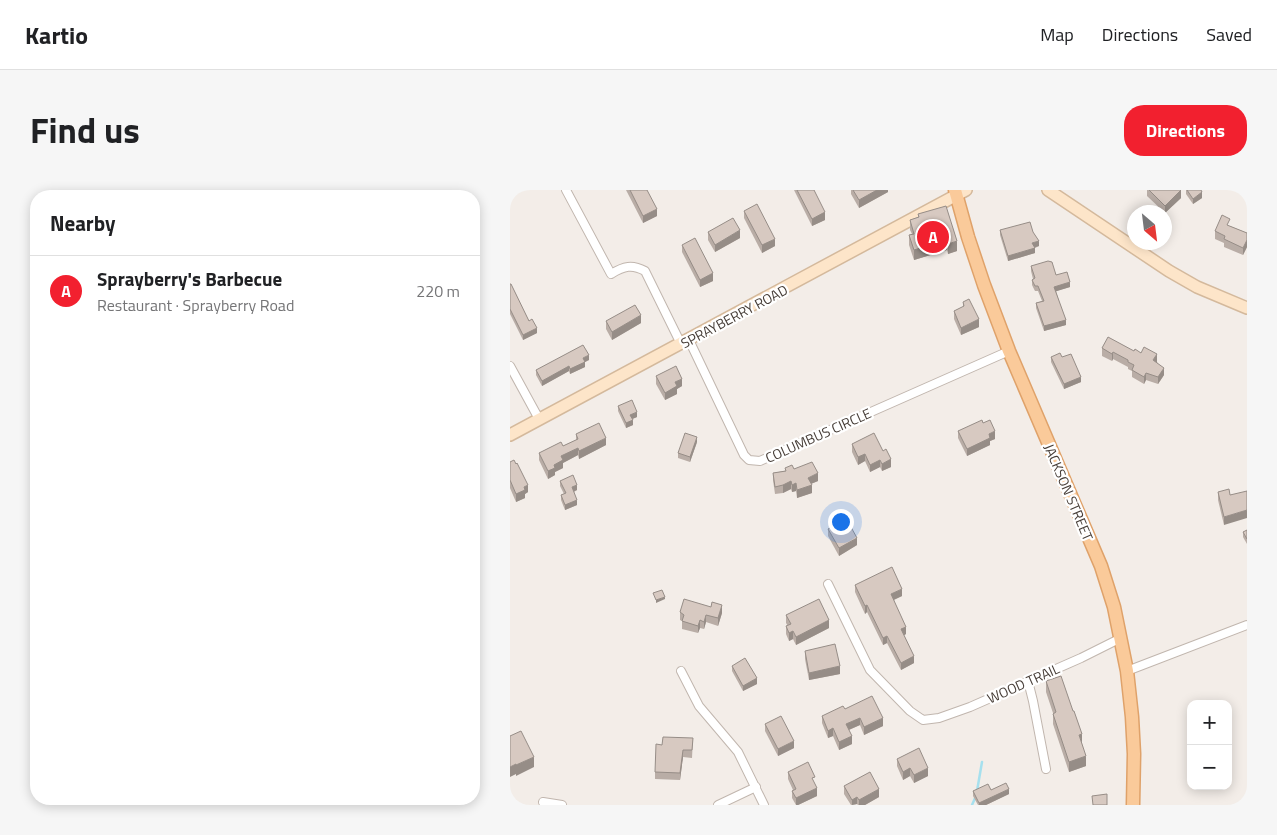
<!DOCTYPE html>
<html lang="en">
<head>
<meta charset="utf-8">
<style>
  body { margin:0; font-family:"Titillium Web",sans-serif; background:#f6f6f6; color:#202124 }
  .controls { position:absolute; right:15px; bottom:15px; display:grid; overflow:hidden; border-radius:10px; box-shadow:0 2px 12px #0003 }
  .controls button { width:45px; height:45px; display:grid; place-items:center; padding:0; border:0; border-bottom:1px solid #e0e0e0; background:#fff; color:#202124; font:25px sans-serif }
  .compass { position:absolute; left:617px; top:15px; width:45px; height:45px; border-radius:50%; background:#fff; box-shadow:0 2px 12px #0003; rotate:152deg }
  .you { position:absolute; left:330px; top:331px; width:18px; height:18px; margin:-12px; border:4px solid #fff; border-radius:50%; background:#1a73e8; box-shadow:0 0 0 8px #1a73e833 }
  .badge { display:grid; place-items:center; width:32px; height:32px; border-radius:50%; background:#f2202f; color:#fff; font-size:16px; font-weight:700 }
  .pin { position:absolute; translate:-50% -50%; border:2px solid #fff; box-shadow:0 1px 5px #0006 }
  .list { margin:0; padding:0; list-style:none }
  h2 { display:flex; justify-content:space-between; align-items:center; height:65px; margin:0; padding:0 20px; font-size:21px }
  h2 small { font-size:16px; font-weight:400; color:#757577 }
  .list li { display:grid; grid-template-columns:32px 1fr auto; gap:15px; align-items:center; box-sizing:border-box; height:70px; padding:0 20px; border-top:1px solid #e0e0e0 }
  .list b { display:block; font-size:19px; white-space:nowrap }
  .list p { margin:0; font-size:16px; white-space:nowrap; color:#757577 }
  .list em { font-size:16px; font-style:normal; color:#757577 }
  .map { position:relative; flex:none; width:737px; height:615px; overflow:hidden; border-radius:20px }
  header { display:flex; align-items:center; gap:30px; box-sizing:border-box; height:70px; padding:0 25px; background:#fff; border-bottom:1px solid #e0e0e0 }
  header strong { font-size:24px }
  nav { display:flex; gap:28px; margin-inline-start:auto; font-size:18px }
  .intro { display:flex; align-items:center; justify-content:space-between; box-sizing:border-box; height:120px; padding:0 30px }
  h1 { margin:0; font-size:35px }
  .button { padding:12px 22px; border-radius:20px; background:#f2202f; color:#fff; font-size:18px; font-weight:700 }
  main { display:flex; gap:30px; padding:0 30px }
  aside { flex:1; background:#fff; border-radius:20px; box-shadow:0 2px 12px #0003 }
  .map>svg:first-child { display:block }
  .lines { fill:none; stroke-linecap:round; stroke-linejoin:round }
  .stream { stroke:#a6e0ee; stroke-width:2.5 }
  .street-casing { stroke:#c1b6ae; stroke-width:10 }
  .secondary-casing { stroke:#d4b99c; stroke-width:14 }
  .primary-casing { stroke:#dfa26a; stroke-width:15 }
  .street { stroke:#fff; stroke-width:8 }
  .secondary { stroke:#fde5c9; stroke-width:11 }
  .primary { stroke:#faca9a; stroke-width:12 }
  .wall { fill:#b9ada6 }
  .shaded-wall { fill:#968d87 }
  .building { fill:#d7c9c1; stroke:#968d87 }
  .labels { text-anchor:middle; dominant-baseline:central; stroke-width:4.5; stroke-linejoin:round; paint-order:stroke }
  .street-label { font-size:14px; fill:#463d37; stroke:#fff }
</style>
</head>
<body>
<header>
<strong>Kartio</strong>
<nav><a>Map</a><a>Directions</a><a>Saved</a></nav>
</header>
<div class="intro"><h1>Find us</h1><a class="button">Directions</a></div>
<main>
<aside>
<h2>Nearby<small></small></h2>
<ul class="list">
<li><span class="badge">A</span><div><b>Sprayberry's Barbecue</b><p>Restaurant · Sprayberry Road</p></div><em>220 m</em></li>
</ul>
</aside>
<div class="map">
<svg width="737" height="615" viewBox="0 0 737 615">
  <rect width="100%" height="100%" fill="#f3ede8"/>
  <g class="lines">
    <g class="stream">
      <polyline points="467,601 472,572"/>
      <polyline points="462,615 466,606"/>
    </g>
    <defs>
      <g id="street">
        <path d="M56,0L101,84C114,76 122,74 135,81L171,154"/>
        <polyline points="179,150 234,265 239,270 250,271 499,161"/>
        <polyline points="0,176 29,229"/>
        <polyline points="318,394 360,480 400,521 413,530 429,528 460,517 571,468 611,448"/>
        <polyline points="171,481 189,516 228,562 254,615"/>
        <polyline points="617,481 737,435"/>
        <polyline points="518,491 523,511 536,579"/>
        <polyline points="33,612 52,615"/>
        <polyline points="208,615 246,597"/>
      </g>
      <g id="secondary">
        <polyline points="538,0 659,81 687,97 737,118"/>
        <polyline points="0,245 456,0"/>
      </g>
      <polyline id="primary" points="445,0 458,47 474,95 499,161 591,376 604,417 617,481 622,527 624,564 623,615"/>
    </defs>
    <use href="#street" class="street-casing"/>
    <use href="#secondary" class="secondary-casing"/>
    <use href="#primary" class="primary-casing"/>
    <use href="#street" class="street"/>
    <use href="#secondary" class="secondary"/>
    <use href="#primary" class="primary"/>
  </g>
  <g class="wall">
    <polygon points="116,0 137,0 147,26 133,33"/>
    <polygon points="284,0 304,0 315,30 302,36"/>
    <polygon points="341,0 378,0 378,2 349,18 341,4"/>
    <polygon points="637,0 671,0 671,8 655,23 637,6"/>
    <polygon points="676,0 691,0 692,8 683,14 676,4"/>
    <polygon points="234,21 265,56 252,63 234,28"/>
    <polygon points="408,24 447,61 438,64 437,60 404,70 399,55 399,45 402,44 400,40 400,30 408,27"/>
    <polygon points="720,36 737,43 737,57 733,65 714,57 714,53 705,49 705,41"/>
    <polygon points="490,40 529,56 525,58 525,63 498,71 490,45"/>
    <polygon points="198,42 230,48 205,62 198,50"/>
    <polygon points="172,55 203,91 190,97 172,62"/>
    <polygon points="521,76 546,85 560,97 546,101 556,135 534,141 526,118 526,113 532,111 528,101 525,101 522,95 522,90 523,89 521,81"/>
    <polygon points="0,94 19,131 27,143 13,150 0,124"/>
    <polygon points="453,112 469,137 451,145 444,129 444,121 453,117"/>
    <polygon points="96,131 131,133 102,150 96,139"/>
    <polygon points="592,158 624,161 647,172 654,185 648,194 636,190 634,194 622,187 622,181 618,179 618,177 603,169 602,171 592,166"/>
    <polygon points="541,167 552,167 571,192 554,199 541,172"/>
    <polygon points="79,170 75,172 75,177 60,184 59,181 32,196 26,185 26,180"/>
    <polygon points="146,186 172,196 167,199 167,204 155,210 146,194"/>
    <polygon points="108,216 127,227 122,229 123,235 116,238 108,221"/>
    <polygon points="473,233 485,249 480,251 480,255 457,266 448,248 448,241"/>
    <polygon points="66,244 96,255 69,269 68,265 53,273 53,278 45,282 45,285 38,289 29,270 29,263 53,256 66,250"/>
    <polygon points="187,252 180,272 168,268 168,263"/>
    <polygon points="342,254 381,277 372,281 370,277 360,282 355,271 348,275 342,262"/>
    <polygon points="0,272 6,274 18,302 15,304 15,308 6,312 0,298"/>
    <polygon points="284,279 308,291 301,294 302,303 287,308 286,301 282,302 281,299 273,303 265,304 263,290 263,283"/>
    <polygon points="50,291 67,300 64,302 67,315 55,320 51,310 51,305 54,304 50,296"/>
    <polygon points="708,302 720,305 714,335 708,310"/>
    <polygon points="318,339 347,355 329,366 318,346"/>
    <polygon points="737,340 737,354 733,347 733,342"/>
    <polygon points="345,395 392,406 384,410 396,444 394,445 404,473 391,480 377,453 373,455 357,422 355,424 345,402"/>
    <polygon points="170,422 212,423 208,436 196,432 194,439 190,438 188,443 172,439 172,431 170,430"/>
    <polygon points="276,425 319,438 286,455 283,449 279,451 276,444 276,436 278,436 276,433"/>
    <polygon points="295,461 330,484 299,490 295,469"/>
    <polygon points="222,476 247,494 233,501 222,481"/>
    <polygon points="536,491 572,554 576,576 559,582 543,534 543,523 536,502"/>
    <polygon points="335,519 373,536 354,545 350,535 339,540 342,554 329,560 323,546 318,548 312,533 312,526"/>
    <polygon points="255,534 284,558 268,566 255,541"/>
    <polygon points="183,548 182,568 173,567 170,590 145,589 145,582 152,555"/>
    <polygon points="387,569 418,586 404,593 400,586 393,590 387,576"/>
    <polygon points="278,582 305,594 307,606 288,615 286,615 282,608 282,601 283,600 278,589"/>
    <polygon points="334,596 369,607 355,615 348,615 347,614 341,615 334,604"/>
    <polygon points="481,600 499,604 476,615 468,615 463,606 463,601"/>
  </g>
  <g class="shaded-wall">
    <polygon points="367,0 378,0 378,2 349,18 349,10"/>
    <polygon points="671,0 671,8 655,23 655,16"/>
    <polygon points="692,2 692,8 683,14 683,9"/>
    <polygon points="147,19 147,26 133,33 133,26"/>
    <polygon points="315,22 315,30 302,36 302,29"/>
    <polygon points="230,40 230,48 205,62 205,55"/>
    <polygon points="265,49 265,56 252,63 252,55"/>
    <polygon points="437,50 437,60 404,70 404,60"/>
    <polygon points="737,50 737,57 733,65 733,58"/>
    <polygon points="447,51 447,61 438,64 438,54"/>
    <polygon points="529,51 529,56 522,58 522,53"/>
    <polygon points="525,58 525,63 498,71 498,66"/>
    <polygon points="203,83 203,91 190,97 190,90"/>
    <polygon points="560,92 560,97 544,102 544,97"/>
    <polygon points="131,125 131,133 102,150 102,142"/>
    <polygon points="469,129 469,137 451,145 451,138"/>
    <polygon points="556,130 556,135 534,141 534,136"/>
    <polygon points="27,138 27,143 13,150 13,145"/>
    <polygon points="603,162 603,169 602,171 602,164"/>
    <polygon points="647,164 647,172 643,177 643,170"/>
    <polygon points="79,165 79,170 75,172 75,177 60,184 60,179 73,168"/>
    <polygon points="59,176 59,181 32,196 32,191"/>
    <polygon points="654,178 654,185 648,194 648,187"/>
    <polygon points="636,183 636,190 634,194 634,187"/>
    <polygon points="571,187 571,192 554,199 554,194"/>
    <polygon points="172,189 172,196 167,199 167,204 155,210 155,203 165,192"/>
    <polygon points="127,222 127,227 120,230 120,225"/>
    <polygon points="123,230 123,235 116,238 116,233"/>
    <polygon points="485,241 485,249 480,251 480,255 457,266 457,259 479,244"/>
    <polygon points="187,247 187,252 180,272 180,267"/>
    <polygon points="96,248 96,255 69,269 69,261"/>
    <polygon points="68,258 68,265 53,273 53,278 45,282 45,285 38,289 38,281 51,266"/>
    <polygon points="355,264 355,271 348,275 348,267"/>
    <polygon points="381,269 381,277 372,281 372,274"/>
    <polygon points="370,270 370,277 360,282 360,275"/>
    <polygon points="308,283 308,291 298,295 298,288"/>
    <polygon points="281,291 281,299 273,303 273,295"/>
    <polygon points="286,293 286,301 282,302 282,295"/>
    <polygon points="18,295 18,302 15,304 15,308 6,312 6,304 14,297"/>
    <polygon points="67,295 67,300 62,302 62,297"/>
    <polygon points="302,295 302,303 287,308 287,300"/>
    <polygon points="67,310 67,315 55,320 55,315"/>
    <polygon points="737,320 737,328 714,335 714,327"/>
    <polygon points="347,348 347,355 329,366 329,358"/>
    <polygon points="392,399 392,406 381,411 381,404"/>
    <polygon points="155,407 155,409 146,413 146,410"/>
    <polygon points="212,415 212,423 208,436 208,428"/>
    <polygon points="357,415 357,422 355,424 355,416"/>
    <polygon points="196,425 196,432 194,439 194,432"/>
    <polygon points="190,430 190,438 188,443 188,436"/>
    <polygon points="319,430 319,438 286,455 286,447"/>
    <polygon points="396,437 396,444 391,447 391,439"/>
    <polygon points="283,441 283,449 279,451 279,443"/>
    <polygon points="377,446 377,453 373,455 373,448"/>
    <polygon points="404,466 404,473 391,480 391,473"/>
    <polygon points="330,476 330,484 299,490 299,483"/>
    <polygon points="247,488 247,494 233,501 233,496"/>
    <polygon points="350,528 350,535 336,541 336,534"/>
    <polygon points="373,528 373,536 354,545 354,537"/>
    <polygon points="323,538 323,546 318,548 318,541"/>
    <polygon points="572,544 572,554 569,545"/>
    <polygon points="342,546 342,554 329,560 329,552"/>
    <polygon points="284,551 284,558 268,566 268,559"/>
    <polygon points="173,560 173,567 170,590 170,583"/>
    <polygon points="576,566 576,576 559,582 559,572"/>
    <polygon points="24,567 24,577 6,586 6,575"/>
    <polygon points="6,574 6,584 0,587 0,577"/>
    <polygon points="400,578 400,586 393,590 393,582"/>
    <polygon points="418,578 418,586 404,593 404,585"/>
    <polygon points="307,598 307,606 288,615 286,615 286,608"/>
    <polygon points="369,599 369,607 355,615 349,615 349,610"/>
    <polygon points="499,599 499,604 476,615 469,615 469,613"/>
    <polygon points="347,607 347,614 342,615 342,610"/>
  </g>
  <g class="building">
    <polygon points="120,0 137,0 147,19 133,26"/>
    <polygon points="287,0 304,0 315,22 302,29"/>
    <polygon points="343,0 367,0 349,10"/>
    <polygon points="639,0 671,0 655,16"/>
    <polygon points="677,0 691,0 692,2 683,9"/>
    <polygon points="247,14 265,49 252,55 234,21"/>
    <polygon points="436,16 447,51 438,54 437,50 404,60 399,45 404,44 400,30 409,27 408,24"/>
    <polygon points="712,25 720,29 717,35 737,43 737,50 733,58 714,49 715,46 705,41"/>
    <polygon points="223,28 230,40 205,55 198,42"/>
    <polygon points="520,32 523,42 529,51 522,53 525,58 498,66 490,40"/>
    <polygon points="185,48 203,83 190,90 172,55"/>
    <polygon points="538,71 542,72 546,85 557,82 560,92 544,97 556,130 534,136 526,113 534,111 528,96 525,96 522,90 525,88 521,76"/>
    <polygon points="0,94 1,94 19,131 22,129 27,138 13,145 0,119"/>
    <polygon points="459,109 469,129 451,138 444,121 454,116 453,112"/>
    <polygon points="125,115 131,125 102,142 96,131"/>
    <polygon points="598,147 624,161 625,159 631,163 634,157 647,164 643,170 654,178 648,187 636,183 634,187 622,180 624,175 618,172 618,170 603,162 602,164 592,158"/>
    <polygon points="73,155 79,165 73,168 75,172 60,179 59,176 32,191 26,180"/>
    <polygon points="550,163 552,167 561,164 571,187 554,194 541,167"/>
    <polygon points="166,176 172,189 165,192 167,196 155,203 146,186"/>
    <polygon points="122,210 127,222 120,225 123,230 116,233 108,216"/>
    <polygon points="472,230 473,233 480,230 485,241 479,244 480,248 457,259 448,241"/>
    <polygon points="89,233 96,248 69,261 68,258 51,266 53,270 44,275 45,278 38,281 29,263 51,252 53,256 68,249 66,244"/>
    <polygon points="175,243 187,247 180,267 168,263"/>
    <polygon points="364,243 373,261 376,259 381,269 372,274 370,270 360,275 355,264 348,267 342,254"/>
    <polygon points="4,270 6,274 7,273 18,295 14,297 15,300 6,304 0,290 0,272"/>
    <polygon points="302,272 308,283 298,288 302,295 287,300 286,293 282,295 281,291 273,295 265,297 263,283 276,281 275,278 282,275 284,279"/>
    <polygon points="63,285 67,295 62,297 67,310 55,315 51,305 56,303 50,291"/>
    <polygon points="719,299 720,305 737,301 737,320 714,327 708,302"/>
    <polygon points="336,328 347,348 329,358 318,339"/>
    <polygon points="737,340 737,349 733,342"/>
    <polygon points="382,377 392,399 381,404 396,437 391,439 404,466 391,473 377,446 373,448 357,415 355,416 345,395"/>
    <polygon points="152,400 155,407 146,410 143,403"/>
    <polygon points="174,409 201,417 202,412 212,415 208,428 196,425 194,432 190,430 188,436 172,431 174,425 170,422"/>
    <polygon points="309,409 319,430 286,447 283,441 279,443 276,436 281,434 276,425"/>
    <polygon points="325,454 330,476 299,483 295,461"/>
    <polygon points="235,468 247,488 233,496 222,476"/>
    <polygon points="551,486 563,521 564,521 572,544 569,545 576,566 559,572 543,524 546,522 536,491"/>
    <polygon points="362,506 373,528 354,537 350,528 336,534 342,546 329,552 323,538 318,541 312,526 333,516 335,519"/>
    <polygon points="271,526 284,551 268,559 255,534"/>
    <polygon points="11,541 24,567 6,575 6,574 0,577 0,546"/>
    <polygon points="153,547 183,548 182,560 173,560 170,583 145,582 146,554 152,555"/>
    <polygon points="409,558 418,578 404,585 400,578 393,582 387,569"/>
    <polygon points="298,572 305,587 302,588 307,598 286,608 282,601 286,599 278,582"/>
    <polygon points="360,582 369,599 349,610 347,607 342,610 334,596"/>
    <polygon points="496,593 499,599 469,613 463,601 478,594 481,600"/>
    <polygon points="597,604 597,615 583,615 582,606"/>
  </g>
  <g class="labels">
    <g class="street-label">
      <text transform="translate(224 126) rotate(-28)">SPRAYBERRY ROAD</text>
      <text transform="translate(308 245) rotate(-24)">COLUMBUS CIRCLE</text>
      <text transform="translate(559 302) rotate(67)">JACKSON STREET</text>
      <text transform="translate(513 493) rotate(-24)">WOOD TRAIL</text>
    </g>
  </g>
</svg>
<div class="controls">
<button>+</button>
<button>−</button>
</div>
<svg class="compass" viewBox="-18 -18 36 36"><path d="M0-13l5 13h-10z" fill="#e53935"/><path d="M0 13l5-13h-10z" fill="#757577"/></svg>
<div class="you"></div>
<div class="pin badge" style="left:423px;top:47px">A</div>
</div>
</main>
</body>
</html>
